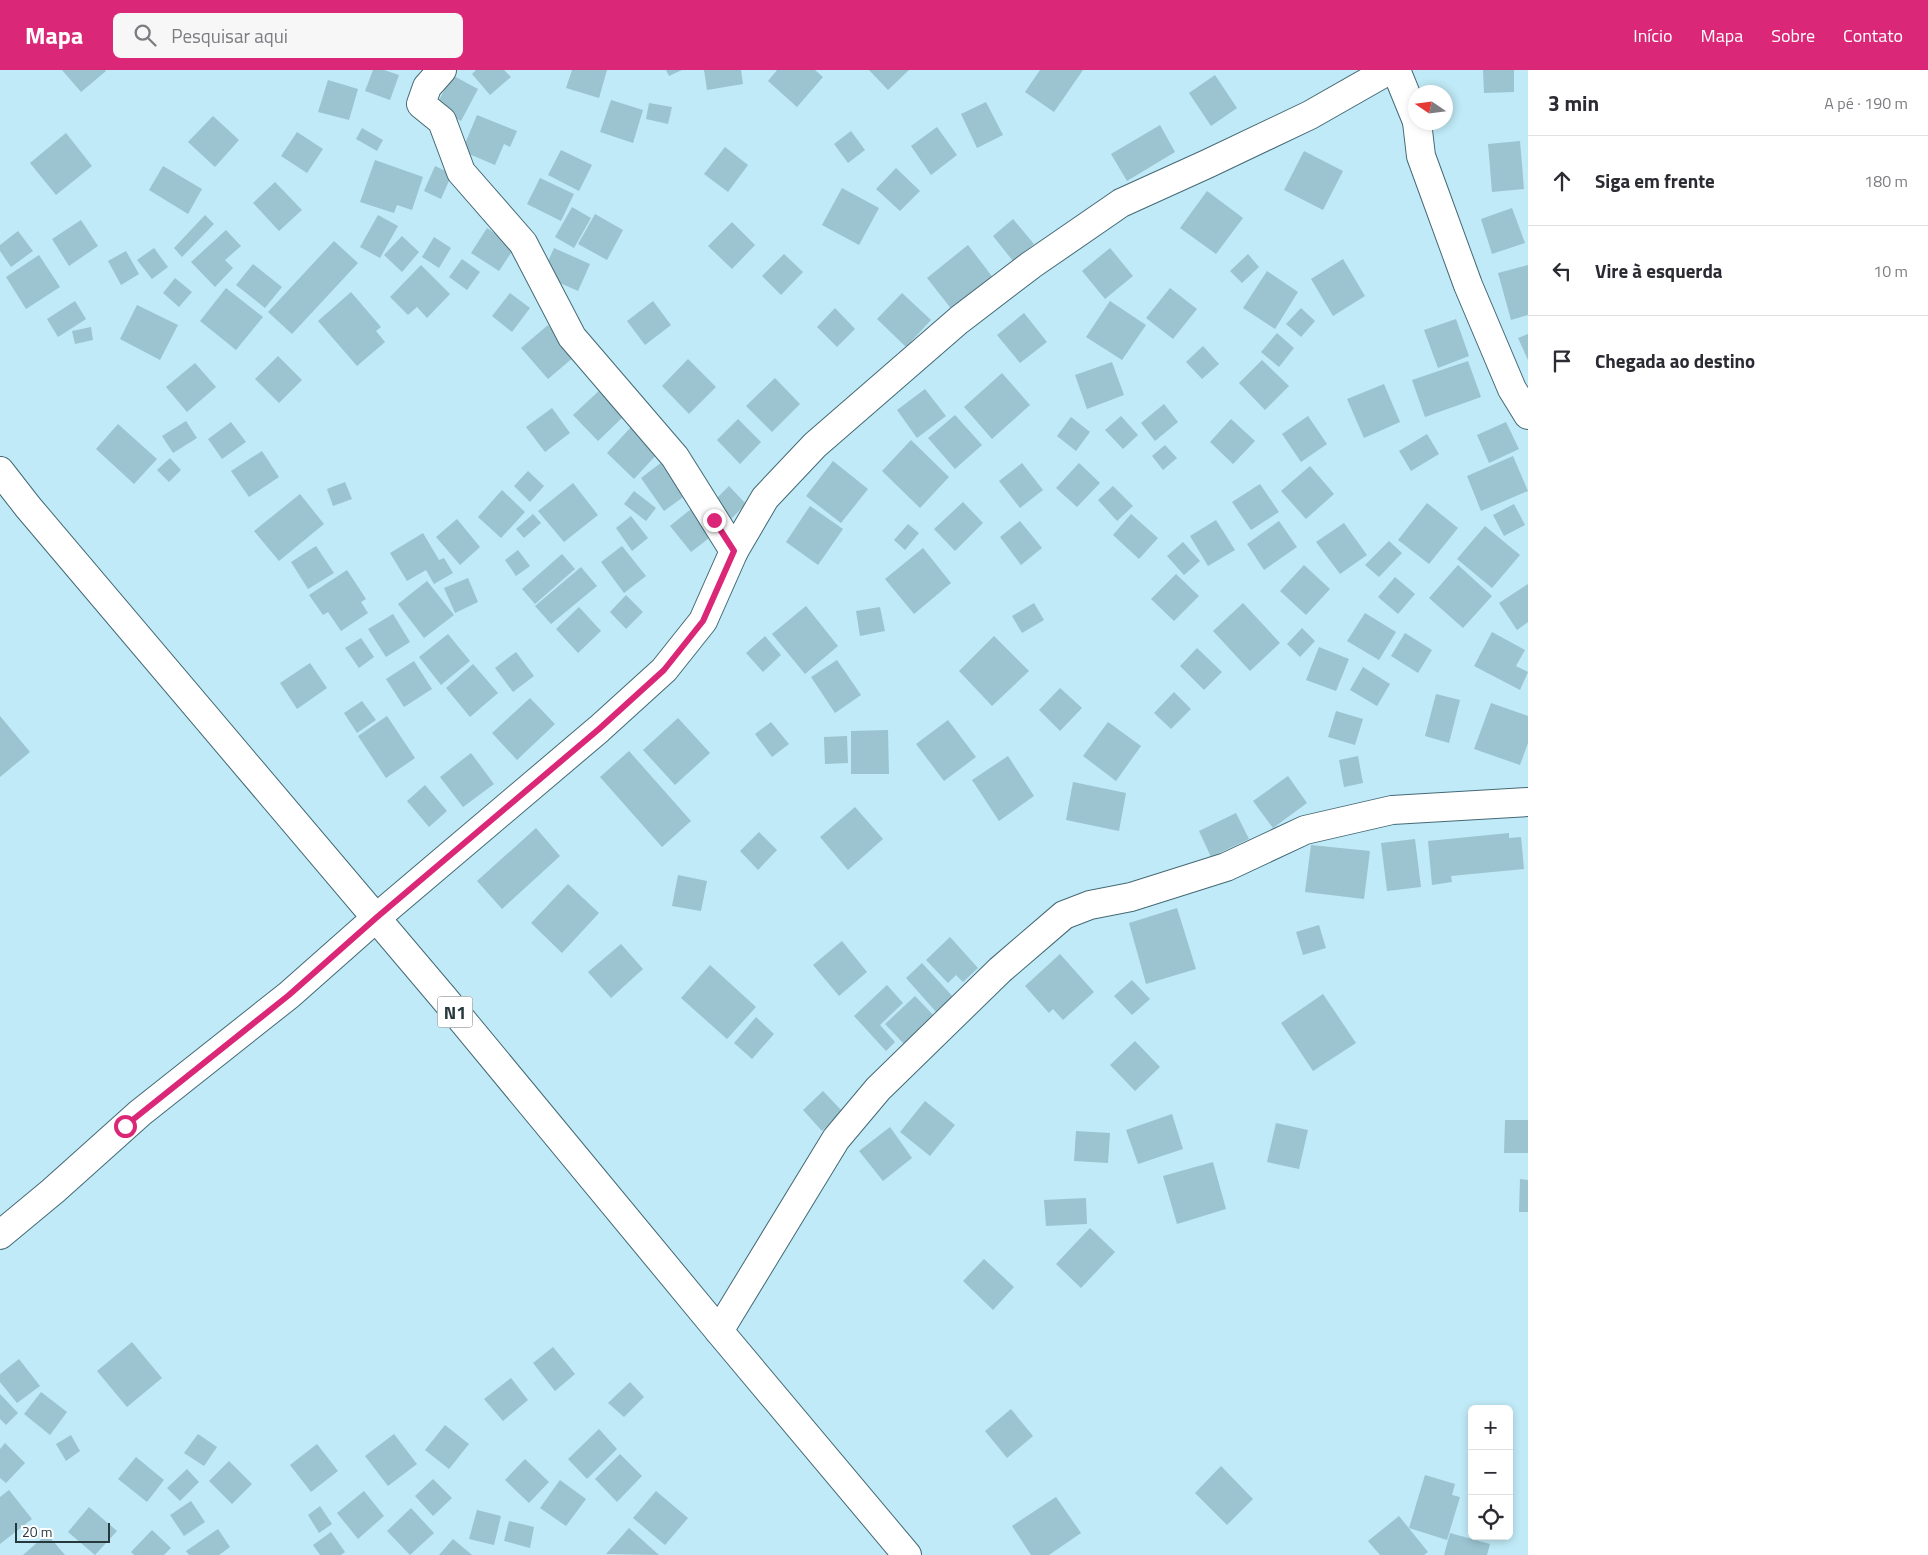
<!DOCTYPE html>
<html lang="pt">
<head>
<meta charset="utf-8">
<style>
  body { margin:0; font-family:"Titillium Web",sans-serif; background:#f7f7f7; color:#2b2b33 }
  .controls { position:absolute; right:15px; bottom:15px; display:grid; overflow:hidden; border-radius:8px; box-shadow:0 2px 8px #0003 }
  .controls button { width:45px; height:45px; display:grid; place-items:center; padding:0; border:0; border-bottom:1px solid #e1e1e2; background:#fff; color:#2b2b33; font:25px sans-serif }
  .compass { position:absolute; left:1408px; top:15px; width:45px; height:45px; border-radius:50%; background:#fff; box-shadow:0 2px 8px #0003; rotate:283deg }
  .scale { position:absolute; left:15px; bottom:12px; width:95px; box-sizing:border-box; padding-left:5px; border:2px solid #28393e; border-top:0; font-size:14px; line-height:18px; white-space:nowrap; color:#28393e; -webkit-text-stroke:4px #fff; paint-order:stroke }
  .stop { position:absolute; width:15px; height:15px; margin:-11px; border:4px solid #db2777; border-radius:50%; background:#fff }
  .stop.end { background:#db2777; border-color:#fff; box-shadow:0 1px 5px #0008 }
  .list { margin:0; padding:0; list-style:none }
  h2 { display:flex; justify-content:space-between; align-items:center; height:65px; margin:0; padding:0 20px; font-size:21px }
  h2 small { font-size:16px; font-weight:400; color:#7c7c81 }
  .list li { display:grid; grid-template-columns:32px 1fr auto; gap:15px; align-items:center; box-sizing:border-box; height:90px; padding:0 20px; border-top:1px solid #e1e1e2 }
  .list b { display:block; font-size:19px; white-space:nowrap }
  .list em { font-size:16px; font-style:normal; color:#7c7c81 }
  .icon { flex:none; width:28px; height:28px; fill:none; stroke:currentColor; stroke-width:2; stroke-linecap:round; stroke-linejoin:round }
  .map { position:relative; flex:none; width:1528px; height:1485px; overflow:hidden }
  header { display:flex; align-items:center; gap:30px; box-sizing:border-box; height:70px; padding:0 25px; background:#db2777; color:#fff }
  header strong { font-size:24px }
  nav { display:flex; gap:28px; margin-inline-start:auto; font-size:18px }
  .search { width:350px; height:45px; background:#f7f7f7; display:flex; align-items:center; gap:12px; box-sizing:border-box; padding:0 18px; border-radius:8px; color:#7c7c81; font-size:19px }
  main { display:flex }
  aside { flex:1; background:#fff }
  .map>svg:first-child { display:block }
  .building { fill:#9bc3d0 }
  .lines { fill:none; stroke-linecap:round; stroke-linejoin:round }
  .street-casing { stroke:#446975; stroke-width:30 }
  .highway-casing { stroke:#446975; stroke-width:30 }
  .street { stroke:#fff; stroke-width:28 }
  .highway { stroke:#fff; stroke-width:28 }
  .route { stroke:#db2777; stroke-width:6 }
  .labels { text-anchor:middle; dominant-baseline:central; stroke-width:4.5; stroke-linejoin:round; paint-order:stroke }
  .shield { fill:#fff; stroke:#687478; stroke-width:1 }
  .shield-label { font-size:18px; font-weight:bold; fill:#28393e }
</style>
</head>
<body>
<header>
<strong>Mapa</strong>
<div class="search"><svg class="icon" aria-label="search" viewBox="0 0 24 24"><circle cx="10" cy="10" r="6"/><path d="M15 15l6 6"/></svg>Pesquisar aqui</div>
<nav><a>Início</a><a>Mapa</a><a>Sobre</a><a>Contato</a></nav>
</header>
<main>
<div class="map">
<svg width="1528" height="1485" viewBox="0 0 1528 1485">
  <rect width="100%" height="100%" fill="#c0eaf7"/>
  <g class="building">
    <polygon points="62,0 105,0 106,1 81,22"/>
    <polygon points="373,0 384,0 399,5 390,30 365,21"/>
    <polygon points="476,0 504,0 511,7 490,25 472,4"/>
    <polygon points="572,0 607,0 599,28 566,18"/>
    <polygon points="666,0 682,0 669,6"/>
    <polygon points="704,0 741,0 743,14 707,20"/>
    <polygon points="777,0 815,0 823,7 797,37 768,11"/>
    <polygon points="869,0 909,0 888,20"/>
    <polygon points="1040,0 1083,0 1054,42 1025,22"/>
    <polygon points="1483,0 1514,0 1514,22 1484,23"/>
    <polygon points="452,5 478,19 461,51 435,38"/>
    <polygon points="1215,5 1237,38 1211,56 1189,23"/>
    <polygon points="328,10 358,19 349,50 318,42"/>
    <polygon points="611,30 643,40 633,73 600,62"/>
    <polygon points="986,32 1003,65 977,78 961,44"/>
    <polygon points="649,33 672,37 668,54 646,49"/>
    <polygon points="477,45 517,61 510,77 504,74 495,95 462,81"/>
    <polygon points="213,46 239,70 215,97 188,72"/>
    <polygon points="1160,55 1175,82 1127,111 1111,84"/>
    <polygon points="937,57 957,85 931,105 911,76"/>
    <polygon points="362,58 383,70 377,81 356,69"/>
    <polygon points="851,61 865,80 848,93 834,74"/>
    <polygon points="297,62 323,79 307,103 281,86"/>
    <polygon points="66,63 92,96 56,125 30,93"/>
    <polygon points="1520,71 1524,119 1492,122 1488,74"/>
    <polygon points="725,77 748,95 728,122 704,104"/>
    <polygon points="561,80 592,95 579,121 548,105"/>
    <polygon points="1304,81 1343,101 1323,140 1284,120"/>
    <polygon points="375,90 423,107 412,140 397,135 394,143 360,132"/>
    <polygon points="163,96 202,119 188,144 149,120"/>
    <polygon points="435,96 452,104 441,129 424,121"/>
    <polygon points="896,98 920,121 900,141 876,119"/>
    <polygon points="540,108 574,124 561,151 527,134"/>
    <polygon points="275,112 302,140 279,161 253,133"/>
    <polygon points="842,118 879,138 859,175 822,155"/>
    <polygon points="1207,121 1243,148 1216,184 1180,158"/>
    <polygon points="572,137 591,148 574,178 555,167"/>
    <polygon points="1512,138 1525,173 1492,184 1481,149"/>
    <polygon points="595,144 623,160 607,190 578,174"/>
    <polygon points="205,145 214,154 182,187 174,178"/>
    <polygon points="378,145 398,156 380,188 360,177"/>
    <polygon points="1013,149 1034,174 1013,191 993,166"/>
    <polygon points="81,150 98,176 69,196 52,169"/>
    <polygon points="732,152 755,175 732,199 708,176"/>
    <polygon points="487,158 515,177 499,201 471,183"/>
    <polygon points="226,160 241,176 225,190 233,198 215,217 191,192"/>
    <polygon points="18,161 33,181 11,197 0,181 0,175"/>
    <polygon points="402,166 419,182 402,202 384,185"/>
    <polygon points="434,167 451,178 439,198 422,187"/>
    <polygon points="334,171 358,193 292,264 268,242"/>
    <polygon points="968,175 994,209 953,241 927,208"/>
    <polygon points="154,178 168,197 152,209 137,190"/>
    <polygon points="554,178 590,194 578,221 542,205"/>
    <polygon points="1110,178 1133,206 1105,229 1082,201"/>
    <polygon points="126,181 139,204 121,215 108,191"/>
    <polygon points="784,184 803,202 781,225 762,206"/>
    <polygon points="1248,184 1259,197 1242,213 1230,201"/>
    <polygon points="39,185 60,217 26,239 6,207"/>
    <polygon points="462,189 480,202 467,220 449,207"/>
    <polygon points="1343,189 1365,226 1333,246 1311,209"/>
    <polygon points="253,194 282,217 265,238 236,215"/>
    <polygon points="421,195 450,224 427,248 417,237 408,245 390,227"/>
    <polygon points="1528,195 1528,245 1511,250 1498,203"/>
    <polygon points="1267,201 1298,222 1275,259 1243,238"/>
    <polygon points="175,208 192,222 179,237 163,223"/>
    <polygon points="226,218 263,247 236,280 200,251"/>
    <polygon points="1170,218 1197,239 1173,269 1146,248"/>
    <polygon points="351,222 381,257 376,261 385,272 357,296 318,251"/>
    <polygon points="510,223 530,238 512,262 492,246"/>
    <polygon points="902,223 931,250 906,277 877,249"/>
    <polygon points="75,231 86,249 58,267 47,249"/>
    <polygon points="653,231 671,255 645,275 627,251"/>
    <polygon points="1110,231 1146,255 1122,290 1086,267"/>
    <polygon points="137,235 178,255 160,290 120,269"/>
    <polygon points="835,238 855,259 837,277 817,257"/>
    <polygon points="1301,238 1315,251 1301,267 1286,254"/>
    <polygon points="1024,243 1047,272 1020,293 997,265"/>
    <polygon points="1456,249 1469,286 1438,298 1424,260"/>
    <polygon points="548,255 575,286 548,309 521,278"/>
    <polygon points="91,257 93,270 75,274 72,261"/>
    <polygon points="1277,263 1294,278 1279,297 1261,282"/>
    <polygon points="1528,264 1528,290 1518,268"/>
    <polygon points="1203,276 1219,294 1202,309 1186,292"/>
    <polygon points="278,286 302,310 279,333 255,309"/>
    <polygon points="688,289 716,317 689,344 662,316"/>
    <polygon points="1262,290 1289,316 1265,340 1239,313"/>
    <polygon points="1468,291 1481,327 1425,347 1412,310"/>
    <polygon points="1112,292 1124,325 1087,339 1075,305"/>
    <polygon points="195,293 216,317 187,342 166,317"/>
    <polygon points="1002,303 1030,335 992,369 964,337"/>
    <polygon points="775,308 800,334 772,362 746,336"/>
    <polygon points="1384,314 1400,352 1364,368 1347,329"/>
    <polygon points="602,318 626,344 598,371 573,345"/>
    <polygon points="925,319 946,346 917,368 897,340"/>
    <polygon points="1164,334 1178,352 1155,371 1141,353"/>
    <polygon points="552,338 570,363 545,382 526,357"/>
    <polygon points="955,345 982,375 955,399 928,368"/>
    <polygon points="1121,346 1138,365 1123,379 1105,360"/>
    <polygon points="1308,346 1327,374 1301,392 1282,364"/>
    <polygon points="1071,347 1090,362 1076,381 1057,366"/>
    <polygon points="738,349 761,372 740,394 717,370"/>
    <polygon points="1231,349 1255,371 1233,394 1210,372"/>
    <polygon points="186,351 197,368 173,383 162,366"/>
    <polygon points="231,352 246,372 222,389 208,369"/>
    <polygon points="1506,352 1519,379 1489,393 1477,365"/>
    <polygon points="118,354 157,389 134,414 96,379"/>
    <polygon points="632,356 659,382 634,409 607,383"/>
    <polygon points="1427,364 1439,384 1411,401 1399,381"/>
    <polygon points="911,370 949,407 920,438 882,401"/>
    <polygon points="1165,375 1177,388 1163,400 1152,386"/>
    <polygon points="262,381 279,407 249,427 231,401"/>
    <polygon points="1513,386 1528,421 1481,441 1467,406"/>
    <polygon points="170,388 181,400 169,412 157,400"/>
    <polygon points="833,391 868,419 841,453 806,426"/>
    <polygon points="662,392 686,425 664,441 641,408"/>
    <polygon points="1022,393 1043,420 1020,438 999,411"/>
    <polygon points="1079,393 1100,413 1077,437 1056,418"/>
    <polygon points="1310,396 1334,424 1306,449 1281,421"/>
    <polygon points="528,401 544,416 530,432 514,416"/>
    <polygon points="345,412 352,429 333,436 327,419"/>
    <polygon points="573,413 598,445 564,472 538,441"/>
    <polygon points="1260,414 1279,442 1251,460 1232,432"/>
    <polygon points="729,416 746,434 730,450 713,432"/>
    <polygon points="1113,416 1133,436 1117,451 1098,430"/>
    <polygon points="502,420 525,442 501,468 478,447"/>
    <polygon points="634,421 656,438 646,451 624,434"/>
    <polygon points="300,424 324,454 279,491 254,461"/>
    <polygon points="963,432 983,453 955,481 934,459"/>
    <polygon points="1427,433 1458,458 1429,494 1398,470"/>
    <polygon points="1514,434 1525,455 1504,466 1493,445"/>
    <polygon points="696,435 717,462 691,482 670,456"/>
    <polygon points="810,436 843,459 818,495 786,472"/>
    <polygon points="533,444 541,453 524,468 516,459"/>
    <polygon points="1131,444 1158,468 1139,489 1113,465"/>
    <polygon points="631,446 648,468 632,481 616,458"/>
    <polygon points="457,449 480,477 460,495 436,467"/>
    <polygon points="1216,450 1235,480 1208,496 1190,466"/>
    <polygon points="1020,451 1042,478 1021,495 1000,467"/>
    <polygon points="1279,451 1297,477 1264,500 1247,474"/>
    <polygon points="1344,453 1367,485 1340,504 1316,472"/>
    <polygon points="908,454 919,463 905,480 894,470"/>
    <polygon points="1485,456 1520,485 1492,518 1457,489"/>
    <polygon points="423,463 439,490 444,488 453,503 434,514 426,500 407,511 390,483"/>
    <polygon points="1389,471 1402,483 1379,507 1365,495"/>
    <polygon points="1183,472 1200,491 1184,505 1167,486"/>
    <polygon points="316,476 334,503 308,519 291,492"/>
    <polygon points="622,476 646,506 624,523 601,492"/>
    <polygon points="923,478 951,513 914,544 885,509"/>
    <polygon points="518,480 530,496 516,506 505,490"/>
    <polygon points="562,484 575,499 535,534 522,519"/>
    <polygon points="1304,495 1330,519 1306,545 1280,521"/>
    <polygon points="1458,495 1492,526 1463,558 1429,528"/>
    <polygon points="581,497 597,516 551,554 535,536"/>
    <polygon points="347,500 366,529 361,532 368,543 341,561 328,542 323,545 309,525"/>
    <polygon points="1176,504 1199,526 1174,551 1151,529"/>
    <polygon points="1395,507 1415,524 1398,544 1378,527"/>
    <polygon points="468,508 478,532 455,543 444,518"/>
    <polygon points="427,511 454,545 424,568 398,534"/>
    <polygon points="1528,514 1528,552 1517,560 1499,533"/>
    <polygon points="626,525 643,542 626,559 610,542"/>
    <polygon points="1034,533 1044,550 1022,563 1012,546"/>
    <polygon points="1243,533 1280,573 1250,601 1213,561"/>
    <polygon points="806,536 838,576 805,604 772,564"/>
    <polygon points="579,537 601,561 578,583 556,559"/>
    <polygon points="880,537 885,561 860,566 856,541"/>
    <polygon points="1365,543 1396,562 1379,590 1347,571"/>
    <polygon points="393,544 410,572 386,587 368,559"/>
    <polygon points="1302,558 1315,571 1300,587 1287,574"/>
    <polygon points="1492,562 1525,580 1516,596 1528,602 1520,620 1474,596"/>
    <polygon points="1405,563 1432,580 1418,603 1391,586"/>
    <polygon points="448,564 470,591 441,615 419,587"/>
    <polygon points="765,566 781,585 763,602 746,583"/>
    <polygon points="994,566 1029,601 992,636 959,601"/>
    <polygon points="361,568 374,587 359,598 345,578"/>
    <polygon points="1319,577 1349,589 1336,621 1306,610"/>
    <polygon points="1197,578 1222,602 1204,620 1180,596"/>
    <polygon points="516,582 534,606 513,622 495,598"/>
    <polygon points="837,590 861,625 835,643 811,607"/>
    <polygon points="414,591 432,619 404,637 386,609"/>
    <polygon points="310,593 327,618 297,639 280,613"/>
    <polygon points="473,594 498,623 470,647 446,618"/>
    <polygon points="1363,597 1390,614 1377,636 1350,620"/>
    <polygon points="1060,618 1082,638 1060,661 1039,640"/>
    <polygon points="1174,622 1191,639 1171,659 1154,643"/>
    <polygon points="1436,624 1460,630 1449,673 1425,666"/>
    <polygon points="530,628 555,654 517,690 492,663"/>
    <polygon points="362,631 376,650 357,663 344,643"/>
    <polygon points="1491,633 1528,646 1528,673 1520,695 1474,679"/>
    <polygon points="1336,641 1363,649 1355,675 1328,667"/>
    <polygon points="0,646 30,682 0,707"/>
    <polygon points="387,646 415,688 386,708 358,666"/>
    <polygon points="678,648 710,683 675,715 643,680"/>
    <polygon points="948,650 976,687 944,711 916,674"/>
    <polygon points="771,652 789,674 772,687 755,664"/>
    <polygon points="1108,652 1141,676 1116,711 1083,686"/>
    <polygon points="888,660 889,704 851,704 851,661"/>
    <polygon points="847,666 848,693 825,694 824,667"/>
    <polygon points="629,681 691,751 662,777 600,707"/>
    <polygon points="471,683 494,714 463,737 440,707"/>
    <polygon points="1008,686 1034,726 999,751 972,710"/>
    <polygon points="1358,686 1363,713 1344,717 1339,690"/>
    <polygon points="1288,706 1307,733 1273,758 1253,731"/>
    <polygon points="1073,712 1126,723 1119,761 1066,750"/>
    <polygon points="425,715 447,741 429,757 407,731"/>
    <polygon points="855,737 883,769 848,800 820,767"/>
    <polygon points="1236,743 1249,769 1211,787 1199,761"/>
    <polygon points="536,758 560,786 502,839 477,811"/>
    <polygon points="759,762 777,780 758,800 740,781"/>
    <polygon points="1509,763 1509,768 1521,767 1524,799 1451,806 1452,812 1432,815 1428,771"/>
    <polygon points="1415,769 1421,817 1387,821 1381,773"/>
    <polygon points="1311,775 1370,781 1364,829 1305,822"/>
    <polygon points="678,805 707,811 701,841 672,836"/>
    <polygon points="568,814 599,843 562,883 531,853"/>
    <polygon points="1177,838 1196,899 1146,914 1129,853"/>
    <polygon points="1319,855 1326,878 1303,885 1296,862"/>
    <polygon points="950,867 978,898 963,912 956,905 948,913 926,890"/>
    <polygon points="842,871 867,902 839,926 813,895"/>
    <polygon points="621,874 643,899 611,928 588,902"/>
    <polygon points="1060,884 1094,922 1063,950 1053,939 1049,943 1025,916"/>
    <polygon points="922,893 954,928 937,943 906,908"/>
    <polygon points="710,895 756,937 727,969 681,928"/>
    <polygon points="1132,910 1150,929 1132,945 1114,926"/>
    <polygon points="887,915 903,933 880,955 895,972 886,981 854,946"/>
    <polygon points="1323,924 1356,973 1313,1001 1281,953"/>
    <polygon points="915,926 936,948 906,976 885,954"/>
    <polygon points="756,947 774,964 752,989 734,973"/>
    <polygon points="1135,971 1160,997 1135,1021 1110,995"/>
    <polygon points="823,1021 842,1041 822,1061 803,1040"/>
    <polygon points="925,1031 955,1055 930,1086 900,1062"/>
    <polygon points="1172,1044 1183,1079 1138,1094 1126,1060"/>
    <polygon points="1505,1050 1528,1050 1528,1083 1504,1083"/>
    <polygon points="1276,1053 1308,1060 1299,1099 1267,1092"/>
    <polygon points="890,1057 912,1088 883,1111 859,1081"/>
    <polygon points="1076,1061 1110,1063 1108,1093 1074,1091"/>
    <polygon points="1213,1092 1226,1139 1177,1154 1163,1106"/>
    <polygon points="1520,1109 1528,1110 1528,1142 1519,1142"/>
    <polygon points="1086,1128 1087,1154 1046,1156 1044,1130"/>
    <polygon points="1090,1158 1115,1182 1081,1218 1056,1194"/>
    <polygon points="984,1189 1014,1217 993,1240 963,1211"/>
    <polygon points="132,1272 162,1308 127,1337 97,1301"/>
    <polygon points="553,1277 575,1304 555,1321 533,1293"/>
    <polygon points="19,1289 40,1316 17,1333 0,1312 0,1304"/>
    <polygon points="511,1308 528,1330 503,1351 484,1329"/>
    <polygon points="630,1312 644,1327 624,1347 608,1333"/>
    <polygon points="41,1322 67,1342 50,1365 24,1344"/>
    <polygon points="0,1324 18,1343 6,1355 0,1349"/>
    <polygon points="1011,1339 1033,1366 1007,1388 985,1361"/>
    <polygon points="445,1355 469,1374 449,1399 425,1380"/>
    <polygon points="599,1359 617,1379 587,1409 568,1389"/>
    <polygon points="198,1364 217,1377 204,1396 184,1383"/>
    <polygon points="394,1364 417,1394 388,1416 365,1386"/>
    <polygon points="71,1365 80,1381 66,1391 56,1374"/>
    <polygon points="5,1373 25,1393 6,1413 0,1408 0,1379"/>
    <polygon points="317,1374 338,1401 311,1422 290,1395"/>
    <polygon points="620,1384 642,1406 617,1432 595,1409"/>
    <polygon points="136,1387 164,1410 147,1432 118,1409"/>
    <polygon points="525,1389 549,1412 529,1433 505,1410"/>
    <polygon points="229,1391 252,1414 232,1434 209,1411"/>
    <polygon points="1221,1396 1253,1429 1227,1455 1195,1423"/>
    <polygon points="187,1399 199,1412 180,1431 167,1418"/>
    <polygon points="1425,1405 1455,1414 1452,1425 1460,1427 1447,1470 1409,1458"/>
    <polygon points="433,1409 452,1428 433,1446 415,1426"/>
    <polygon points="560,1410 586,1429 566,1456 540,1438"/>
    <polygon points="9,1420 32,1449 0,1474 0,1427"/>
    <polygon points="364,1421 384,1446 358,1469 337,1443"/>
    <polygon points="656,1421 688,1448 665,1475 633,1448"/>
    <polygon points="1056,1427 1081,1463 1049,1485 1031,1485 1012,1456"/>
    <polygon points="191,1431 205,1452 184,1466 170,1445"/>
    <polygon points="320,1436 332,1454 319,1463 308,1445"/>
    <polygon points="89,1437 117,1461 95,1485 68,1462"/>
    <polygon points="411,1438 434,1463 410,1485 387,1461"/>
    <polygon points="477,1440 501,1446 494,1475 469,1469"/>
    <polygon points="1399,1446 1428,1482 1424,1485 1380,1485 1368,1471"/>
    <polygon points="509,1451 534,1457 530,1478 504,1471"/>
    <polygon points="629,1458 659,1485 606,1484"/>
    <polygon points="218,1459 230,1477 219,1485 189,1485 186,1481"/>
    <polygon points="152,1460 171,1478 164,1485 134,1485 131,1482"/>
    <polygon points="331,1462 345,1482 341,1485 320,1485 313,1475"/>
    <polygon points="1450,1463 1490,1474 1487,1485 1444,1485"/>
    <polygon points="47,1464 65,1485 23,1485"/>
    <polygon points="453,1469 472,1485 439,1485"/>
  </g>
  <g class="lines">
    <defs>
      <g id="street">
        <polyline points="442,0 427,17 421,34 442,51 461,102 523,173 572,267 675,387 734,481"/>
        <polyline points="1396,0 1416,49"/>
        <polyline points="1417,52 1421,86 1468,215 1512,319 1528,345"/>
        <polyline points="0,1165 53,1121 140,1043 289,925 376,848 599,659 664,600 703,551 734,481 765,428 815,375 959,250 1031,195 1121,133 1207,94 1310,45 1389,0"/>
        <polyline points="719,1261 836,1069 878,1019 1000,900 1064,845 1090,835 1131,827 1226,797 1305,760 1392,740 1528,732"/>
      </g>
      <polyline id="highway" points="0,401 28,437 443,927 719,1261 907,1485"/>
    </defs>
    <use href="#street" class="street-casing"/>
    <use href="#highway" class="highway-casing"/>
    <use href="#street" class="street"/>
    <use href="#highway" class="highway"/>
  </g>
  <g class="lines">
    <polyline class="route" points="125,1056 289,925 376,848 599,659 664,600 703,551 734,481 714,450"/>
  </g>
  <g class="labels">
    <rect class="shield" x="437.5" y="926.5" width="35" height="31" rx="4"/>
    <g class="shield-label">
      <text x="455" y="942">N1</text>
    </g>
  </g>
</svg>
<div class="controls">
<button>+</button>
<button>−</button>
<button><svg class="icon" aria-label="locate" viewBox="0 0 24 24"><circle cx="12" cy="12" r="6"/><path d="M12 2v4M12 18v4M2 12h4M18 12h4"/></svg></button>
</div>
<svg class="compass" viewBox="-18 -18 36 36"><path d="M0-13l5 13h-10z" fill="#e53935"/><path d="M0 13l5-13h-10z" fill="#7c7c81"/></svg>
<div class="scale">20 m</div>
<div class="stop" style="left:125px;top:1056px"></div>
<div class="stop end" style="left:714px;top:450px"></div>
</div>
<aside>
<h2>3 min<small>A pé · 190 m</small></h2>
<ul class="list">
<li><svg class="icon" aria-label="ahead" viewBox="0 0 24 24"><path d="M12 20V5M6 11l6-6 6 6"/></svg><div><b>Siga em frente</b></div><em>180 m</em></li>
<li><svg class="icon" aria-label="left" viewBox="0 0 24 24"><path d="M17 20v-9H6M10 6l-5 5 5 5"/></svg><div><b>Vire à esquerda</b></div><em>10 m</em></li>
<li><svg class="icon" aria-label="arrive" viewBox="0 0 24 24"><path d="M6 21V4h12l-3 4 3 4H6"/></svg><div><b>Chegada ao destino</b></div></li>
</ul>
</aside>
</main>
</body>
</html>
